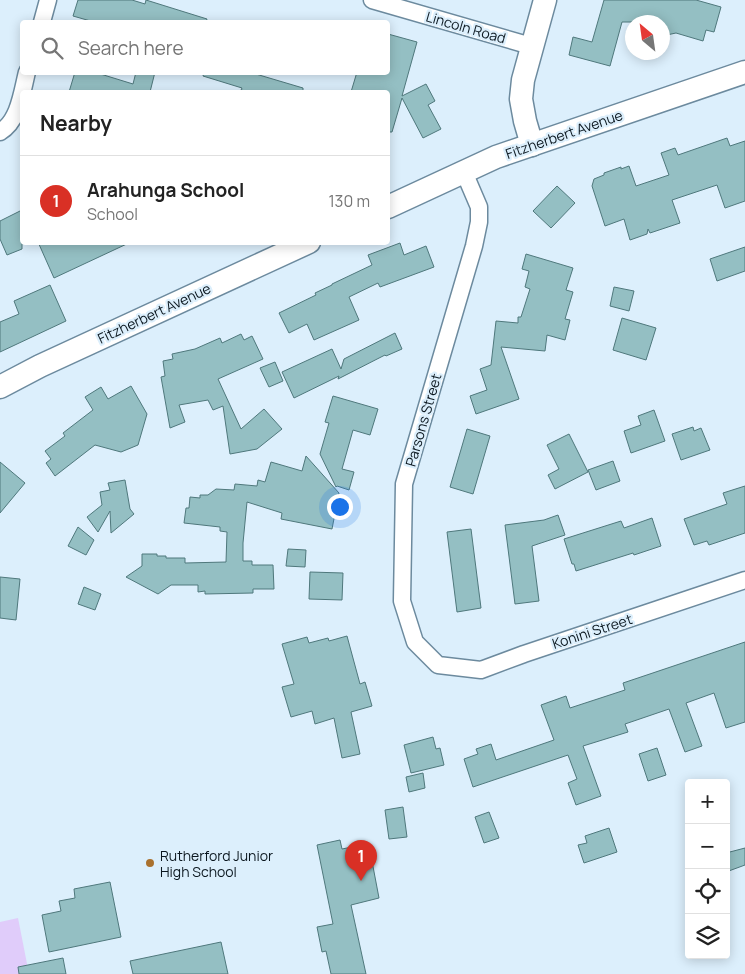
<!DOCTYPE html>
<html lang="en">
<head>
<meta charset="utf-8">
<style>
  body { margin:0; font-family:Manrope,sans-serif; background:#f6f6f6; color:#222 }
  .controls { position:absolute; right:15px; bottom:15px; display:grid; overflow:hidden; border-radius:5px; box-shadow:0 2px 12px #0003 }
  .controls button { width:45px; height:45px; display:grid; place-items:center; padding:0; border:0; border-bottom:1px solid #e0e0e0; background:#fff; color:#222; font:25px sans-serif }
  .compass { position:absolute; left:625px; top:15px; width:45px; height:45px; border-radius:50%; background:#fff; box-shadow:0 2px 12px #0003; rotate:331deg }
  .you { position:absolute; left:339px; top:506px; width:18px; height:18px; margin:-12px; border:4px solid #fff; border-radius:50%; background:#1a73e8; box-shadow:0 0 0 8px #1a73e833 }
  .badge { display:grid; place-items:center; width:32px; height:32px; border-radius:50%; background:#d93025; color:#fff; font-size:16px; font-weight:700 }
  .pin { position:absolute; translate:-50% -41px; filter:drop-shadow(0 1px 2px #0008) }
  .pin::after { content:''; position:absolute; top:26px; width:18px; height:15px; background:inherit; clip-path:polygon(0 0,100% 0,50% 100%) }
  .list { margin:0; padding:0; list-style:none }
  h2 { display:flex; justify-content:space-between; align-items:center; height:65px; margin:0; padding:0 20px; font-size:21px }
  h2 small { font-size:16px; font-weight:400; color:#767676 }
  .list li { display:grid; grid-template-columns:32px 1fr auto; gap:15px; align-items:center; box-sizing:border-box; height:90px; padding:0 20px; border-top:1px solid #e0e0e0 }
  .list b { display:block; font-size:19px; white-space:nowrap }
  .list p { margin:0; font-size:16px; white-space:nowrap; color:#767676 }
  .list em { font-size:16px; font-style:normal; color:#767676 }
  .icon { flex:none; width:28px; height:28px; fill:none; stroke:currentColor; stroke-width:2; stroke-linecap:round; stroke-linejoin:round }
  .map { position:relative; flex:none; width:745px; height:974px; overflow:hidden }
  .search { position:absolute; background:#fff; box-shadow:0 2px 12px #0003; left:20px; top:20px; width:370px; height:55px; display:flex; align-items:center; gap:12px; box-sizing:border-box; padding:0 18px; border-radius:5px; color:#767676; font-size:19px }
  .panel { position:absolute; background:#fff; box-shadow:0 2px 12px #0003; left:20px; top:90px; width:370px; height:155px; border-radius:5px }
  .map>svg:first-child { display:block }
  .green { fill:#e0ccfa }
  .building { fill:#94bfc3; stroke:#4f787c }
  .lines { fill:none; stroke-linecap:round; stroke-linejoin:round }
  .street-casing { stroke:#6c8a9e; stroke-width:19 }
  .secondary-casing { stroke:#6c8a9e; stroke-width:25 }
  .street { stroke:#fff; stroke-width:16 }
  .secondary { stroke:#fff; stroke-width:22 }
  .poi-dot { fill:#a9712e; stroke:#dceffc; stroke-width:2 }
  .labels { text-anchor:middle; dominant-baseline:central; stroke-width:4.5; stroke-linejoin:round; paint-order:stroke }
  .street-label { font-size:14px; fill:#0b171f; stroke:#dceffc }
  .poi-label { font-size:14px; fill:#0b171f; stroke:#dceffc; text-anchor:start }
</style>
</head>
<body>
<div class="map">
<svg width="745" height="974" viewBox="0 0 745 974">
  <rect width="100%" height="100%" fill="#dceffc"/>
  <polygon class="green" points="18,918 29,974 0,974 0,922"/>
  <g class="building">
    <polygon points="78,0 132,0 145,4 146,0 207,19 206,22 94,22 73,16"/>
    <polygon points="604,0 696,0 721,7 714,32 706,30 703,41 676,33 662,36 662,22 622,22 610,66 569,55 573,37 592,42"/>
    <polygon points="388,34 417,42 402,96 426,84 435,101 428,105 441,129 423,138 402,98 392,132 388,132 388,92 351,92 357,72 388,72"/>
    <polygon points="75,72 94,72 133,84 136,72 155,72 150,92 69,92"/>
    <polygon points="204,72 249,72 303,88 303,92 250,92 241,90 242,88 203,76"/>
    <polygon points="727,138 730,146 745,141 745,201 725,208 717,185 672,200 680,223 650,233 648,229 647,234 630,240 624,219 605,226 592,186 594,179 604,175 604,173 621,167 621,169 629,166 636,186 669,175 661,153 675,148 678,155"/>
    <polygon points="557,186 575,203 551,228 533,211"/>
    <polygon points="22,210 22,249 7,255 0,239 0,221"/>
    <polygon points="38,242 131,242 54,278"/>
    <polygon points="400,243 404,255 426,246 434,267 380,287 378,283 349,297 359,320 314,340 307,324 289,333 279,313 316,295 315,293 332,285 332,284 372,265 368,255"/>
    <polygon points="745,247 745,271 717,281 710,259"/>
    <polygon points="526,254 573,268 566,290 573,292 565,319 570,320 565,340 547,335 545,351 501,347 519,399 476,414 470,396 487,390 480,369 491,365 496,321 518,323 518,317 521,317 530,289 525,287 529,271 522,269"/>
    <polygon points="50,285 66,321 0,352 0,322 19,314 14,301"/>
    <polygon points="614,287 634,291 629,311 610,306"/>
    <polygon points="622,318 656,328 646,360 613,350"/>
    <polygon points="395,333 402,349 386,356 385,355 338,379 339,376 294,398 282,372 332,349 341,369 344,359"/>
    <polygon points="241,334 244,340 252,336 263,359 218,379 241,429 264,409 282,429 257,449 230,454 223,406 213,410 208,400 179,405 185,422 170,428 161,377 165,376 163,361 173,359 172,354 195,349 220,338 222,343"/>
    <polygon points="275,362 283,381 269,387 260,368"/>
    <polygon points="131,386 147,414 138,445 121,452 95,445 55,476 46,463 51,459 45,451 65,436 63,433 93,410 85,397 101,387 108,399"/>
    <polygon points="333,396 378,409 370,435 353,430 342,469 354,472 349,490 337,486 336,487 320,454 329,423 325,422"/>
    <polygon points="654,410 665,441 631,453 624,431 641,425 638,416"/>
    <polygon points="693,427 694,431 701,428 710,450 681,460 672,434"/>
    <polygon points="467,429 490,436 473,494 450,487"/>
    <polygon points="569,434 588,472 555,489 548,475 559,469 547,445"/>
    <polygon points="306,456 339,493 332,529 281,519 282,513 247,502 243,543 243,561 252,561 252,565 273,565 274,589 253,589 253,593 205,594 205,591 198,592 198,585 171,585 158,594 126,577 142,566 142,554 157,554 157,556 166,556 166,558 185,558 185,563 226,562 227,532 220,531 220,527 184,523 186,508 189,508 190,497 200,498 200,495 208,495 216,489 234,490 235,484 257,486 258,480 265,482 271,462 302,471"/>
    <polygon points="613,461 620,481 596,490 588,470"/>
    <polygon points="0,462 25,483 0,513"/>
    <polygon points="125,480 130,509 134,514 111,533 110,511 98,532 87,517 102,505 100,492 110,490 108,483"/>
    <polygon points="745,486 745,533 709,545 707,541 694,545 684,519 727,504 723,493"/>
    <polygon points="558,515 565,535 532,546 539,601 515,604 505,525 544,520"/>
    <polygon points="652,518 661,546 634,555 633,553 576,571 574,564 572,564 564,539 621,521 624,528"/>
    <polygon points="78,527 94,540 86,555 68,546"/>
    <polygon points="471,529 481,608 457,612 447,532"/>
    <polygon points="288,549 306,550 305,567 286,566"/>
    <polygon points="310,572 343,573 342,600 309,599"/>
    <polygon points="0,577 20,579 16,620 0,618"/>
    <polygon points="84,587 101,594 95,610 78,604"/>
    <polygon points="347,636 360,684 365,682 372,706 351,712 360,754 342,758 334,718 315,724 312,711 291,717 282,687 294,684 282,644 307,637 309,643 328,638 329,641"/>
    <polygon points="745,642 745,722 726,728 714,693 686,703 702,746 685,752 669,709 625,724 628,732 583,746 601,796 576,805 568,783 577,779 568,755 473,787 464,759 478,754 476,749 491,744 496,760 554,740 541,705 566,696 570,708 625,690 623,683"/>
    <polygon points="433,737 436,749 440,748 444,765 411,773 404,745"/>
    <polygon points="657,748 666,775 648,781 639,754"/>
    <polygon points="423,773 425,788 409,792 406,777"/>
    <polygon points="403,807 407,837 389,839 385,810"/>
    <polygon points="489,812 499,838 484,843 475,817"/>
    <polygon points="609,828 617,852 584,863 578,845 587,843 585,836"/>
    <polygon points="340,840 342,849 352,847 361,851 363,858 371,856 379,898 351,905 366,974 331,974 326,951 322,952 317,927 333,924 317,845"/>
    <polygon points="745,848 745,865 726,872 726,853"/>
    <polygon points="110,882 121,937 49,952 42,915 61,911 59,901 75,898 74,889"/>
    <polygon points="221,942 228,974 133,974 130,961"/>
    <polygon points="63,958 66,974 19,974 18,967"/>
  </g>
  <g class="lines">
    <defs>
      <g id="street">
        <polyline points="372,0 531,46"/>
        <polyline points="42,22 48,0"/>
        <path d="M0,132C19,121 22,92 27,72"/>
        <polyline points="464,172 479,207 479,222 474,246 404,484 402,601 415,642 438,665 481,670 524,654 745,580"/>
      </g>
      <g id="secondary">
        <polyline points="532,145 525,121 521,99 523,80 545,0"/>
        <polyline points="388,207 496,157 745,72"/>
        <polyline points="0,387 40,366 309,242"/>
      </g>
    </defs>
    <use href="#street" class="street-casing"/>
    <use href="#secondary" class="secondary-casing"/>
    <use href="#street" class="street"/>
    <use href="#secondary" class="secondary"/>
  </g>
  <circle class="poi-dot" cx="150" cy="863" r="5"/>
  <g class="labels">
    <g class="street-label">
      <text transform="translate(466 27) rotate(16)">Lincoln Road</text>
      <text transform="translate(564 134) rotate(-19)">Fitzherbert Avenue</text>
      <text transform="translate(154 313) rotate(-25)">Fitzherbert Avenue</text>
      <text transform="translate(423 420) rotate(-74)">Parsons Street</text>
      <text transform="translate(592 631) rotate(-18)">Konini Street</text>
    </g>
    <g class="poi-label">
      <text x="160" y="855">Rutherford Junior<tspan x="160" dy="16">High School</tspan></text>
    </g>
  </g>
</svg>
<div class="controls">
<button>+</button>
<button>−</button>
<button><svg class="icon" aria-label="locate" viewBox="0 0 24 24"><circle cx="12" cy="12" r="6"/><path d="M12 2v4M12 18v4M2 12h4M18 12h4"/></svg></button>
<button><svg class="icon" aria-label="layers" viewBox="0 0 24 24"><path d="M12 4l9 5-9 5-9-5zM3 14l9 5 9-5"/></svg></button>
</div>
<svg class="compass" viewBox="-18 -18 36 36"><path d="M0-13l5 13h-10z" fill="#e53935"/><path d="M0 13l5-13h-10z" fill="#767676"/></svg>
<div class="you"></div>
<div class="pin badge" style="left:361px;top:881px">1</div>
<div class="search"><svg class="icon" aria-label="search" viewBox="0 0 24 24"><circle cx="10" cy="10" r="6"/><path d="M15 15l6 6"/></svg>Search here</div>
<section class="panel">
<h2>Nearby<small></small></h2>
<ul class="list">
<li><span class="badge">1</span><div><b>Arahunga School</b><p>School</p></div><em>130 m</em></li>
</ul>
</section>
</div>
</body>
</html>
